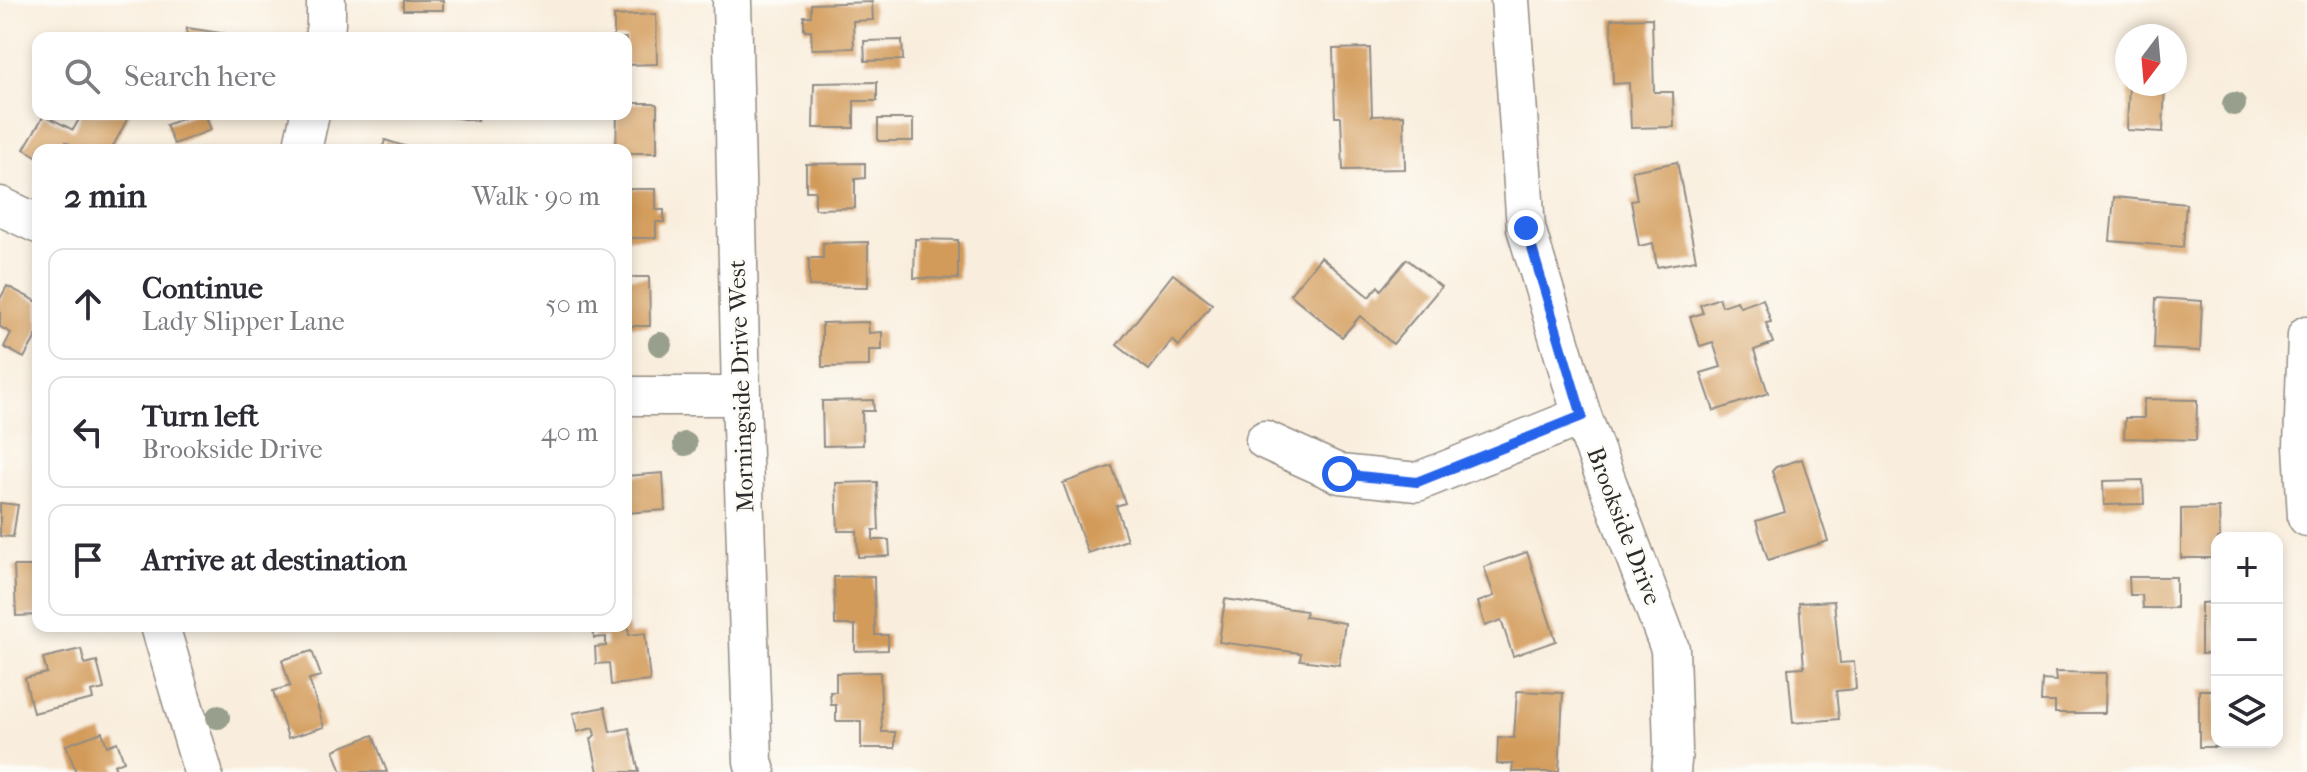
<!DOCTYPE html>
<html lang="en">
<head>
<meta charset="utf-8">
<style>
  body { margin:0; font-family:"IM FELL French Canon",serif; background:#f2f2f3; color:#2b2b33 }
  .controls { position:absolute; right:24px; bottom:24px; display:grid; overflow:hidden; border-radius:16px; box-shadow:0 4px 12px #0003 }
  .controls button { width:72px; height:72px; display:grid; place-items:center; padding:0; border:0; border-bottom:2px solid #e1e1e2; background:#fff; color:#2b2b33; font:40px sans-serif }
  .compass { position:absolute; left:2115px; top:24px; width:72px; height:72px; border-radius:50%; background:#fff; box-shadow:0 4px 12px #0003; rotate:196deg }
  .stop { position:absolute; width:24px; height:24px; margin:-18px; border:6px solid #2563eb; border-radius:50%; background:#fff }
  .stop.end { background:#2563eb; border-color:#fff; box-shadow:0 2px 8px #0008 }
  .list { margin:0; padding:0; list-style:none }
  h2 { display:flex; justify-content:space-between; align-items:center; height:104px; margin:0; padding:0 32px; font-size:34px }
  h2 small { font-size:26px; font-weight:400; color:#7c7c81 }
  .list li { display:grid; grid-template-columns:52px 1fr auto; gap:24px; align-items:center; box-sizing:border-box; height:112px; margin:0 16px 16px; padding:0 16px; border:2px solid #e1e1e2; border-radius:16px }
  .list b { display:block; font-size:30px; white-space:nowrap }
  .list p { margin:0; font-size:26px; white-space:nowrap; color:#7c7c81 }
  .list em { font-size:26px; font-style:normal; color:#7c7c81 }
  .icon { flex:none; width:44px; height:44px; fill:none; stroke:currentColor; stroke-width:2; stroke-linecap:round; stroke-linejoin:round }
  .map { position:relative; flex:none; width:2307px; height:772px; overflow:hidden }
  .search { position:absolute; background:#fff; box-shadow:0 4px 12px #0003; left:32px; top:32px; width:600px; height:88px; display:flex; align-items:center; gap:20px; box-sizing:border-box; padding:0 28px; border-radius:16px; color:#7c7c81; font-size:30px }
  .panel { position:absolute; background:#fff; box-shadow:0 4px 12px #0003; left:32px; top:144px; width:600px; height:488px; border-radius:16px }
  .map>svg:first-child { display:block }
  .building { fill:#d39b5a }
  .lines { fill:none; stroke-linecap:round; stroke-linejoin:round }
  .minor-casing { stroke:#928c84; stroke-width:41 }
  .minor { stroke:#fff; stroke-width:38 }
  .tree { fill:#989f8c }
  .route { stroke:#2563eb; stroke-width:10 }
  .labels { text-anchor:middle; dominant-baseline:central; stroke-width:6; stroke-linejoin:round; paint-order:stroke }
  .street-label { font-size:24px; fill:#2b2b2b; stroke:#fdfcf7 }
</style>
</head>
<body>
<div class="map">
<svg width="2307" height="772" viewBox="0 0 2307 772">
  <rect width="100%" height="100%" fill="#fdfcf7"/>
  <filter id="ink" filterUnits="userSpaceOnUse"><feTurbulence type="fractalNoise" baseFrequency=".0125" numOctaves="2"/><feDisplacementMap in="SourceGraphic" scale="16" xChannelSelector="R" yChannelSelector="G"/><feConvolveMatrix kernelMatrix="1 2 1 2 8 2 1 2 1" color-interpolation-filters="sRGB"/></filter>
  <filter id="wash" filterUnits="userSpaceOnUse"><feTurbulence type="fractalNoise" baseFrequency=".006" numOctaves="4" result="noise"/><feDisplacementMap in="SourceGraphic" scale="32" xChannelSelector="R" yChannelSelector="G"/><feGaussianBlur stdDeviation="1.8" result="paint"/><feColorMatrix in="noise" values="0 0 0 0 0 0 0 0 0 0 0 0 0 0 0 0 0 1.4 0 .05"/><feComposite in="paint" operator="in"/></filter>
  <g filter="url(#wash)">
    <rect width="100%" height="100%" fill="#f9eedd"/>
    <g id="blocks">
      <g class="building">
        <rect x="403" y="0" width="40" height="10"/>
        <polygon points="872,2 873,20 853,21 854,48 812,49 811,30 804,30 804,16 811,16 811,4"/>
        <polygon points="656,14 657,64 626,65 626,38 614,38 614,16"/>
        <polygon points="1652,18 1654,92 1673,92 1674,127 1631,128 1629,83 1613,84 1611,19"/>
        <polygon points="187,28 241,36 240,38 186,38"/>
        <polygon points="902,40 903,60 865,61 864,41"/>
        <polygon points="1370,48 1372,116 1404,115 1405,169 1343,170 1341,117 1335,117 1333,49"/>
        <polygon points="877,82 877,101 854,101 854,128 813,128 814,83"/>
        <polygon points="2129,84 2165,84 2163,132 2127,130"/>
        <polygon points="626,103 654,103 657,105 657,153 626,153 626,150 616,150 617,114 626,114"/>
        <polygon points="82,114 130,114 111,150 80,150 66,142 62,150 38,150 38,157 24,149 44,115 73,130"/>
        <polygon points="194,114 205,114 211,130 174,144 166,125"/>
        <polygon points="445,114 479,114 478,121 444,116"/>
        <rect x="878" y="119" width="35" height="22"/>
        <polygon points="385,140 413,149 413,150 382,150"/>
        <polygon points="1677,162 1696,260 1657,267 1653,243 1639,246 1631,201 1637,200 1632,171"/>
        <polygon points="865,163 865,178 855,179 855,208 815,209 815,191 806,191 806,164"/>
        <polygon points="626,189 656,189 656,210 664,210 664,222 656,222 656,238 626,238"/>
        <polygon points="2114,197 2186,204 2183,247 2110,241"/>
        <polygon points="915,239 958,240 958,279 914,278"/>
        <polygon points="868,242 868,287 809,286 809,258 823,258 823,243"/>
        <polygon points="1321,257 1369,297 1378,286 1381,290 1407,259 1441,287 1393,344 1360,316 1342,337 1290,294"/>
        <polygon points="1173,274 1212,304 1179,346 1172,340 1149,370 1117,345"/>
        <polygon points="626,277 649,277 650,326 626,326"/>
        <polygon points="7,286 38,302 38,333 24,358 4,347 11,333 0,327 0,299"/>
        <polygon points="1719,298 1722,306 1737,301 1740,307 1763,299 1771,322 1766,323 1773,343 1754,350 1768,393 1714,411 1701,373 1721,367 1713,342 1700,346 1690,317 1703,313 1700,305"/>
        <polygon points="2156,298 2202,301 2200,351 2154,349"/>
        <polygon points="868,322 869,333 882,332 882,350 869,350 869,366 822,367 822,323"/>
        <polygon points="2144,399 2197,400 2196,440 2124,438 2125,418 2144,418"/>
        <polygon points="873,400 874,411 862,411 863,445 823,446 822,401"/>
        <polygon points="1802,459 1828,541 1768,560 1756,521 1785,512 1772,471 1776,467"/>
        <polygon points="1112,466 1125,503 1116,506 1127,540 1088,553 1063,483"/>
        <polygon points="663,473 665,510 626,513 626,476"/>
        <polygon points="2143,480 2144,504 2104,505 2103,481"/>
        <polygon points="877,482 879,530 873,530 873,540 889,540 890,556 858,557 857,531 838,531 836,483"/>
        <polygon points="0,503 18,505 13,537 0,536"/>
        <polygon points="2219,508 2220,538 2217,538 2217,558 2181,558 2181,509"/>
        <polygon points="1527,552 1556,641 1513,656 1501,620 1485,626 1478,602 1494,596 1484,567"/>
        <polygon points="14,566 38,566 38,615 16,616"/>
        <polygon points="874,576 875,635 888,635 888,650 855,651 855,625 835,625 834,577"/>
        <polygon points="2129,577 2176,577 2176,608 2143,608 2142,595 2130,595"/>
        <polygon points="1225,599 1306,611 1305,617 1345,623 1339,665 1300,660 1301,653 1219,642"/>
        <polygon points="1834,601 1840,663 1854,662 1856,689 1836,691 1839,719 1793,723 1788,668 1804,667 1799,603"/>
        <polygon points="2217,602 2217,653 2201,654 2201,603"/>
        <polygon points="593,626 628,626 629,635 645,633 650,681 611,685 609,663 596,664 595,647 606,646 606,637 594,638"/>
        <polygon points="81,649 85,664 97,661 104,689 91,692 93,699 33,713 25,678 47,673 43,658"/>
        <polygon points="312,651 321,676 309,679 324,727 288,738 273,691 290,686 282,660"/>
        <polygon points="880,672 882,732 895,732 895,748 861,748 861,721 836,721 836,705 831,705 830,692 836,692 836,673"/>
        <polygon points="2055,672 2106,673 2105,713 2055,713 2055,702 2041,702 2042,680 2056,681"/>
        <polygon points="2199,690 2217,690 2217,742 2259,742 2259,747 2199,747"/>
        <polygon points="1517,691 1563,693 1559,772 1512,772 1513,764 1497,764 1498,737 1514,738"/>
        <polygon points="605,707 610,732 629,728 639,772 598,772 591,739 595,735 593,728 577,732 573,713"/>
        <polygon points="102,732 107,746 117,742 124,761 114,765 117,772 76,772 66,745"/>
        <polygon points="373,735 387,772 342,772 334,750"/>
      </g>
    </g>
  </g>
  <g filter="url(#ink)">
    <use href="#blocks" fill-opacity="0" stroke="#928c84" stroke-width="2"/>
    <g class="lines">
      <defs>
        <g id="minor">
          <polyline points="732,0 741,396 753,761 756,772"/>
          <polyline points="1510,0 1526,228 1582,416 1670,649 1673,750 1671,772"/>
          <polyline points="324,38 326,24 326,0"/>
          <polyline points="302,150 310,114"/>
          <polyline points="0,206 38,224"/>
          <polyline points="2307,335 2303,446 2307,517"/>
          <polyline points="626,396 741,396"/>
          <polyline points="1265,440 1340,474 1417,482 1582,416"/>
          <polyline points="160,626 203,772"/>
        </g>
      </defs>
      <use href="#minor" class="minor-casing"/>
      <use href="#minor" class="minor"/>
    </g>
    <g class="tree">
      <circle cx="2234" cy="104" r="12"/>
      <circle cx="660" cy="344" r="12"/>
      <circle cx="685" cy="444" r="12"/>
      <circle cx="218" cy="717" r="12"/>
    </g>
  </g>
  <g class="lines" filter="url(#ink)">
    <polyline class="route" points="1340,474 1417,482 1582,416 1526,228"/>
  </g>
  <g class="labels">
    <g class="street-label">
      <text transform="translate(741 386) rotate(-92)">Morningside Drive West</text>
      <text transform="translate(1624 526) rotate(69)">Brookside Drive</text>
    </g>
  </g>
</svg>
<div class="controls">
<button>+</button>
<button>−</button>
<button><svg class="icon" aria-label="layers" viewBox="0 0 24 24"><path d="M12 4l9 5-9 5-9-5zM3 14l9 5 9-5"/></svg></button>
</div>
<svg class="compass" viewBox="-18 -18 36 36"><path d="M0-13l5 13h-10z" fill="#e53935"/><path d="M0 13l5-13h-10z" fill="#7c7c81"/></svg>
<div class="stop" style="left:1340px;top:474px"></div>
<div class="stop end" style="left:1526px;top:228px"></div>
<div class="search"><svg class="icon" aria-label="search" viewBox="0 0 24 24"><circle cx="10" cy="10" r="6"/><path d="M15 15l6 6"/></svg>Search here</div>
<section class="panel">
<h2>2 min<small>Walk · 90 m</small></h2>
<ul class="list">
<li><svg class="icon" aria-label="ahead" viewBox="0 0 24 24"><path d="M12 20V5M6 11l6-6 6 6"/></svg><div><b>Continue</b><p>Lady Slipper Lane</p></div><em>50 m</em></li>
<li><svg class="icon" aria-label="left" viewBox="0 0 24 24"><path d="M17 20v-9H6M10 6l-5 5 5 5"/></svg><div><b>Turn left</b><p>Brookside Drive</p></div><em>40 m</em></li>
<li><svg class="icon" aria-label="arrive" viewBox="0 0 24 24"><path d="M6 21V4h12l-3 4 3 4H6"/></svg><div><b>Arrive at destination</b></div></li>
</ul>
</section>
</div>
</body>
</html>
